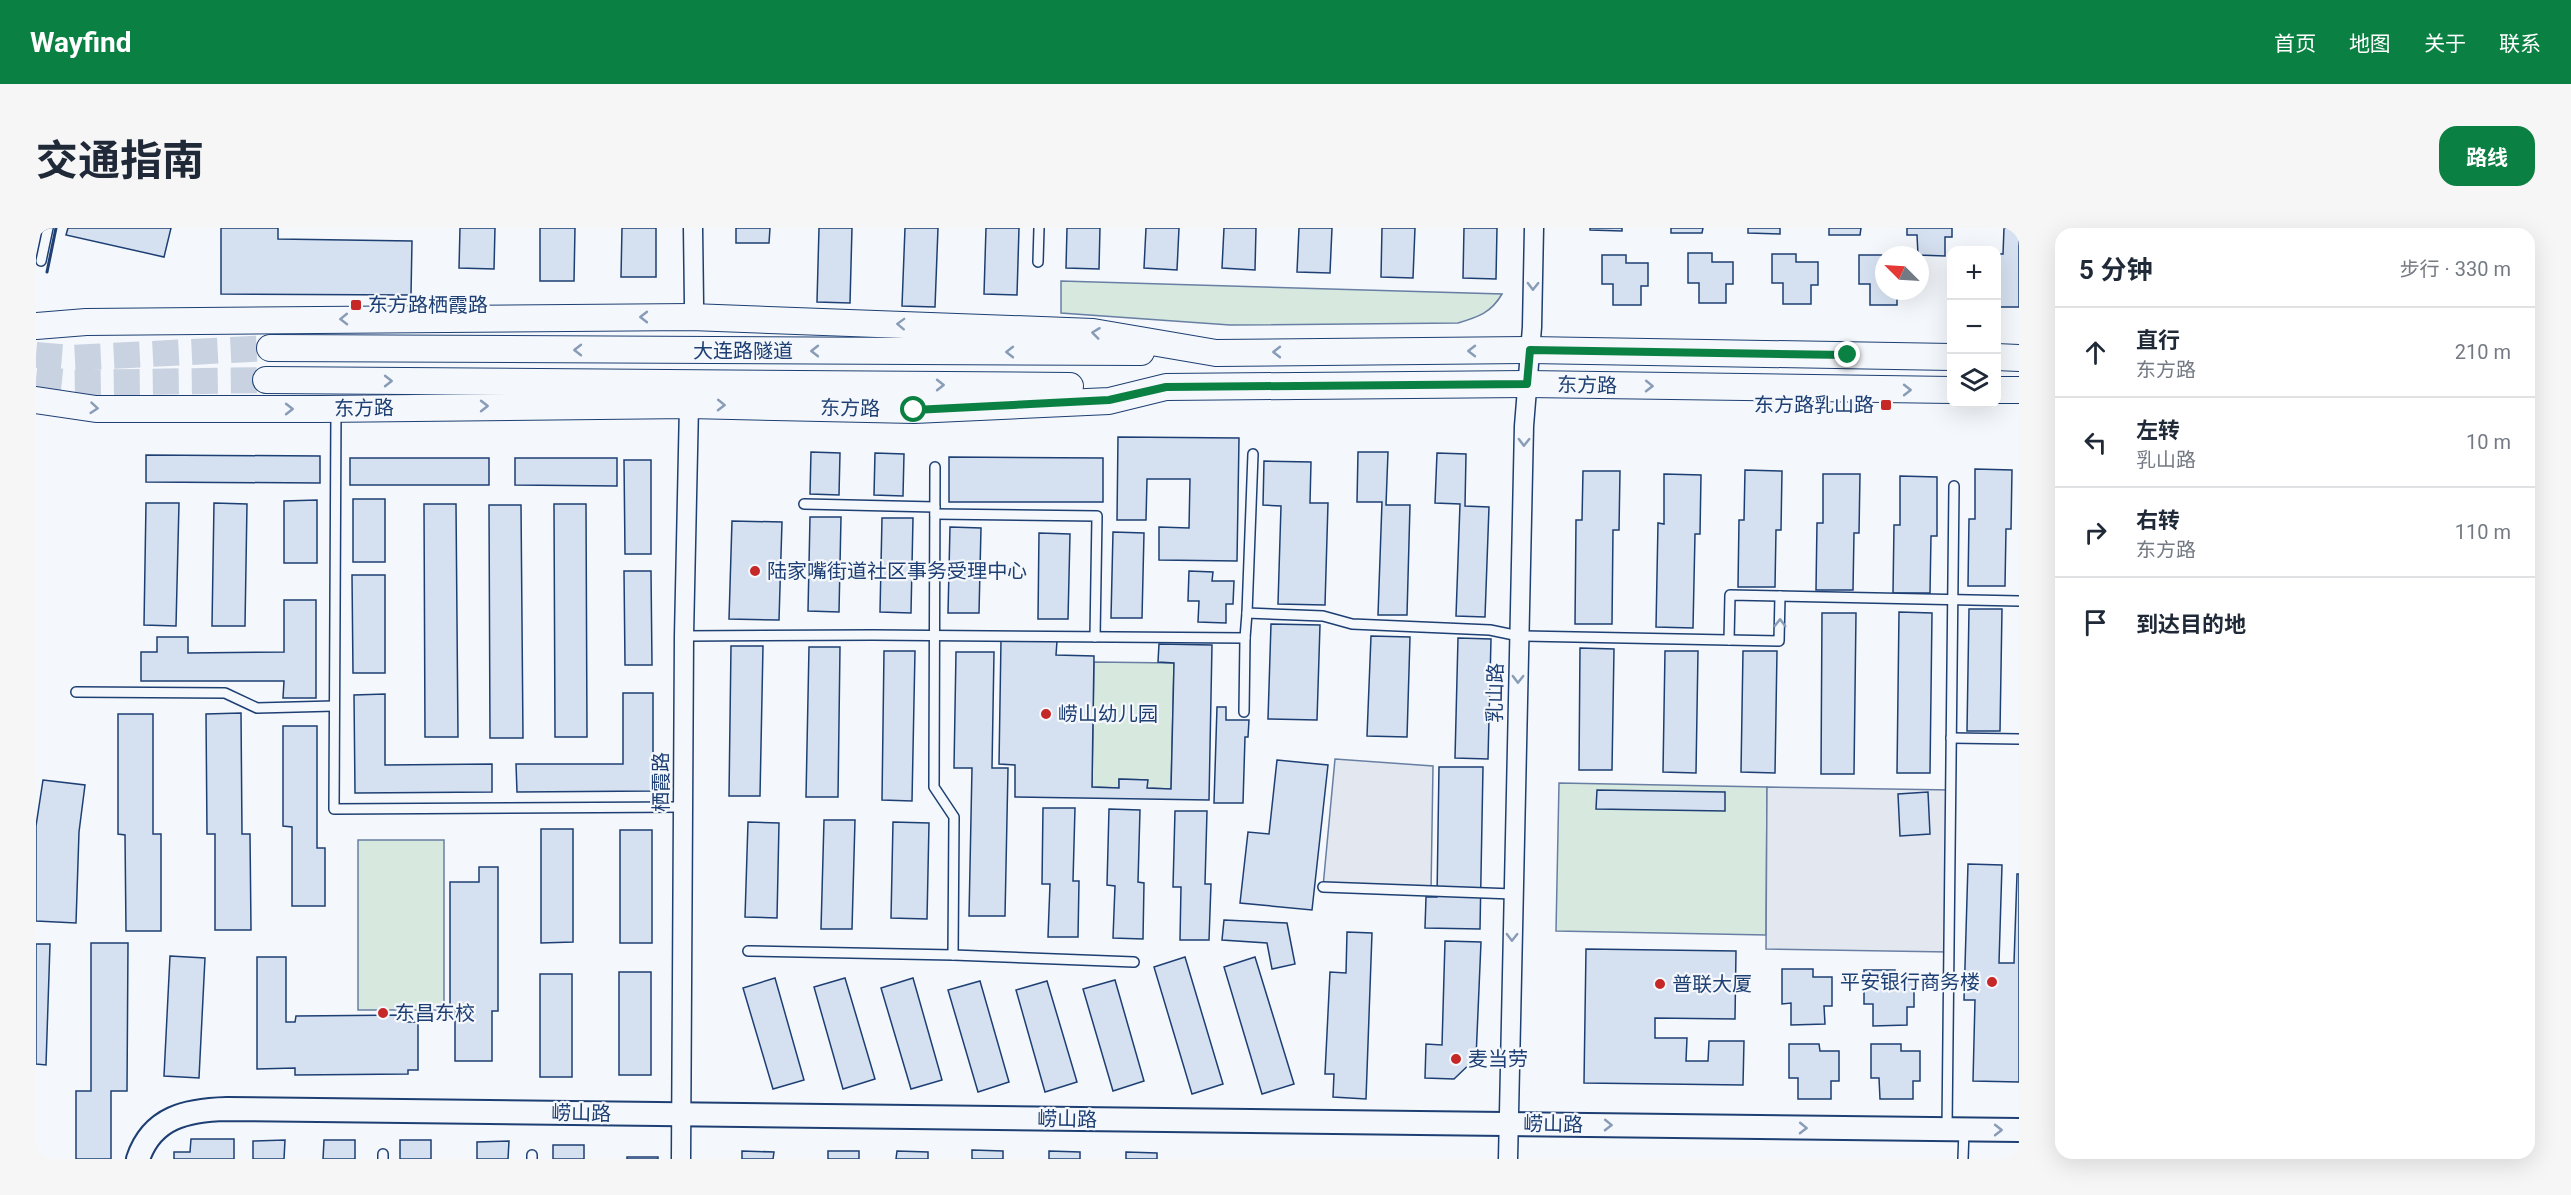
<!DOCTYPE html>
<html lang="zh">
<head>
<meta charset="utf-8">
<style>
  body { margin:0; font-family:Roboto,"Noto Sans SC",sans-serif; background:#f6f6f7; color:#1f2937 }
  .controls { position:absolute; right:18px; top:18px; display:grid; overflow:hidden; border-radius:12px; box-shadow:0 6px 24px #0002 }
  .controls button { width:54px; height:54px; display:grid; place-items:center; padding:0; border:0; border-bottom:2px solid #e0e1e3; background:#fff; color:#1f2937; font:30px sans-serif }
  .compass { position:absolute; left:1839px; top:18px; width:54px; height:54px; border-radius:50%; background:#fff; box-shadow:0 6px 24px #0002; rotate:294deg }
  .stop { position:absolute; width:18px; height:18px; margin:-14px; border:4px solid #0b8043; border-radius:50%; background:#fff }
  .stop.end { background:#0b8043; border-color:#fff; box-shadow:0 2px 6px #0008 }
  .list { margin:0; padding:0; list-style:none }
  h2 { display:flex; justify-content:space-between; align-items:center; height:78px; margin:0; padding:0 24px; font-size:26px }
  h2 small { font-size:20px; font-weight:400; color:#747a83 }
  .list li { display:grid; grid-template-columns:39px 1fr auto; gap:18px; align-items:center; box-sizing:border-box; height:90px; padding:0 24px; border-top:2px solid #e0e1e3 }
  .list b { display:block; font-size:22px; white-space:nowrap }
  .list p { margin:0; font-size:20px; white-space:nowrap; color:#747a83 }
  .list em { font-size:20px; font-style:normal; color:#747a83 }
  .icon { flex:none; width:33px; height:33px; fill:none; stroke:currentColor; stroke-width:2; stroke-linecap:round; stroke-linejoin:round }
  .map { position:relative; flex:none; width:1983px; height:931px; overflow:hidden; border-radius:18px }
  header { display:flex; align-items:center; gap:36px; box-sizing:border-box; height:84px; padding:0 30px; background:#0b8043; color:#fff }
  header strong { font-size:28px }
  nav { display:flex; gap:33px; margin-inline-start:auto; font-size:21px }
  .intro { display:flex; align-items:center; justify-content:space-between; box-sizing:border-box; height:144px; padding:0 36px }
  h1 { margin:0; font-size:42px }
  .button { padding:15px 27px; border-radius:18px; background:#0b8043; color:#fff; font-size:21px; font-weight:700 }
  main { display:flex; gap:36px; padding:0 36px }
  aside { flex:1; background:#fff; border-radius:18px; box-shadow:0 6px 24px #0002 }
  .map>svg:first-child { display:block }
  .green { fill:#d7e8df; stroke:#687fa3; stroke-width:1.5 }
  .parking { fill:#e3e8f0; stroke:#687fa3; stroke-width:1.5 }
  .building { fill:#d5e0f0; stroke:#1d3f73; stroke-width:1.5 }
  .lines { fill:none; stroke-linecap:round; stroke-linejoin:round }
  .secondary-tunnel { stroke:#c9d2e0; stroke-width:26; stroke-dasharray:26 13; stroke-linecap:butt }
  .service-casing { stroke:#1d3f73; stroke-width:12 }
  .minor-casing { stroke:#1d3f73; stroke-width:21 }
  .tertiary-casing { stroke:#1d3f73; stroke-width:26 }
  .secondary-casing { stroke:#1d3f73; stroke-width:28 }
  .service { stroke:#f4f7fb; stroke-width:9 }
  .minor { stroke:#f4f7fb; stroke-width:18 }
  .tertiary { stroke:#f4f7fb; stroke-width:22 }
  .secondary { stroke:#f4f7fb; stroke-width:26 }
  .wall { stroke:#1d3f73; stroke-width:3 }
  .oneway { stroke:#889bb7 }
  .route { stroke:#0b8043; stroke-width:8 }
  .poi-dot { fill:#c62828; stroke:#f4f7fb; stroke-width:2 }
  .labels { text-anchor:middle; dominant-baseline:central; stroke-width:4.5; stroke-linejoin:round; paint-order:stroke }
  .poi-label { font-size:20px; fill:#1d3f73; stroke:#f4f7fb; text-anchor:start }
  .street-label { font-size:20px; fill:#1d3f73; stroke:#f4f7fb }
</style>
</head>
<body>
<header>
<strong>Wayfind</strong>
<nav><a>首页</a><a>地图</a><a>关于</a><a>联系</a></nav>
</header>
<div class="intro"><h1>交通指南</h1><a class="button">路线</a></div>
<main>
<div class="map">
<svg width="1983" height="931" viewBox="0 0 1983 931">
  <rect width="100%" height="100%" fill="#f4f7fb"/>
  <g class="green">
    <path d="M1025,53L1466,66C1455,85 1442,89 1422,95L1194,97L1025,85Z"/>
    <polygon points="1058,434 1138,435 1135,561 1111,560 1111,552 1083,551 1083,560 1056,559"/>
    <polygon points="1523,555 1731,559 1730,707 1520,703"/>
    <rect x="322" y="612" width="86" height="170"/>
  </g>
  <g class="parking">
    <polygon points="1299,531 1397,538 1395,664 1287,659"/>
    <polygon points="1731,559 1915,562 1913,724 1730,721"/>
  </g>
  <g class="building">
    <polygon points="32,0 135,0 128,29 30,7"/>
    <polygon points="185,0 242,0 242,11 376,13 375,67 185,66"/>
    <polygon points="424,0 459,0 458,41 423,40"/>
    <polygon points="504,0 539,0 538,53 504,53"/>
    <polygon points="586,0 620,0 620,49 585,49"/>
    <polygon points="700,0 734,0 733,15 700,15"/>
    <polygon points="783,0 816,0 814,75 781,74"/>
    <polygon points="869,0 902,0 899,79 866,78"/>
    <polygon points="950,0 983,0 981,67 948,66"/>
    <polygon points="1031,0 1064,0 1063,41 1030,40"/>
    <polygon points="1110,0 1143,0 1141,42 1108,40"/>
    <polygon points="1188,0 1220,0 1219,42 1186,40"/>
    <polygon points="1263,0 1296,0 1294,45 1261,44"/>
    <polygon points="1346,0 1379,0 1377,50 1345,49"/>
    <polygon points="1428,0 1461,0 1460,51 1427,50"/>
    <polygon points="1554,0 1586,0 1586,3 1554,2"/>
    <polygon points="1635,0 1667,0 1666,5 1635,5"/>
    <polygon points="1712,0 1744,0 1744,6 1712,5"/>
    <polygon points="1793,0 1825,0 1824,7 1793,7"/>
    <polygon points="1871,0 1916,0 1916,9 1909,9 1909,28 1882,27 1881,7 1871,7"/>
    <polygon points="1968,0 1983,0 1983,79 1960,79 1961,26 1967,26"/>
    <polygon points="1652,25 1676,25 1676,34 1697,34 1697,56 1690,56 1690,75 1663,75 1663,55 1652,55"/>
    <polygon points="1736,26 1760,26 1760,34 1782,34 1782,57 1775,57 1775,76 1747,76 1747,55 1736,55"/>
    <polygon points="1566,27 1590,27 1590,35 1612,35 1612,58 1605,58 1605,77 1577,77 1577,56 1566,56"/>
    <polygon points="1823,27 1846,27 1848,63 1861,63 1861,77 1834,77 1834,56 1823,56"/>
    <polygon points="1082,209 1203,210 1201,333 1123,332 1123,299 1153,300 1154,251 1111,251 1110,292 1081,292"/>
    <polygon points="775,224 804,225 803,267 774,266"/>
    <polygon points="1322,224 1352,224 1350,277 1374,277 1371,387 1342,387 1346,274 1321,274"/>
    <polygon points="839,225 868,226 867,268 838,267"/>
    <polygon points="1401,225 1430,226 1429,278 1453,279 1449,389 1420,388 1424,276 1399,275"/>
    <polygon points="110,227 284,228 284,255 110,254"/>
    <polygon points="913,229 1067,230 1067,274 913,274"/>
    <rect x="314" y="230" width="139" height="27"/>
    <polygon points="479,230 581,230 581,258 479,257"/>
    <polygon points="588,232 615,232 615,326 589,326"/>
    <polygon points="1228,233 1275,234 1274,275 1292,275 1289,377 1242,376 1245,278 1227,277"/>
    <polygon points="1939,241 1976,242 1975,301 1970,301 1969,358 1932,358 1933,291 1939,291"/>
    <polygon points="1709,242 1746,243 1745,302 1740,302 1739,359 1702,359 1703,292 1708,292"/>
    <polygon points="1547,243 1584,243 1583,302 1577,302 1576,396 1539,396 1540,292 1546,292"/>
    <polygon points="1628,246 1665,247 1664,306 1659,306 1657,400 1620,399 1622,295 1628,296"/>
    <polygon points="1787,246 1824,246 1823,305 1818,305 1817,362 1780,362 1781,295 1787,295"/>
    <polygon points="1864,248 1901,249 1901,308 1895,308 1894,365 1857,365 1858,297 1864,297"/>
    <rect x="317" y="271" width="32" height="63"/>
    <polygon points="281,272 281,335 248,335 248,273"/>
    <polygon points="110,275 143,275 140,398 108,397"/>
    <polygon points="178,275 211,276 209,398 176,398"/>
    <polygon points="388,276 420,276 422,509 389,509"/>
    <polygon points="518,276 550,276 551,509 519,509"/>
    <polygon points="453,277 485,277 487,510 454,510"/>
    <polygon points="774,289 805,289 803,384 772,383"/>
    <polygon points="846,290 877,290 875,385 844,384"/>
    <polygon points="696,293 746,294 743,392 693,391"/>
    <polygon points="914,299 945,300 943,385 912,385"/>
    <polygon points="1077,304 1108,305 1106,390 1075,390"/>
    <polygon points="1003,305 1034,306 1032,391 1002,391"/>
    <polygon points="588,343 615,343 616,437 589,437"/>
    <polygon points="1153,343 1177,344 1176,353 1198,353 1197,376 1190,376 1190,395 1162,394 1163,373 1152,373"/>
    <polygon points="316,347 349,347 349,445 317,445"/>
    <polygon points="248,372 280,372 280,470 247,470 248,453 105,453 105,424 121,424 121,409 152,409 152,425 248,424"/>
    <polygon points="1933,381 1966,381 1964,503 1931,503"/>
    <polygon points="1863,384 1896,385 1894,545 1861,545"/>
    <polygon points="1786,385 1820,385 1818,546 1785,546"/>
    <polygon points="1235,396 1284,397 1281,492 1232,491"/>
    <polygon points="1335,408 1374,409 1371,509 1331,508"/>
    <polygon points="1422,410 1455,411 1452,531 1419,530"/>
    <polygon points="965,412 1021,413 1020,427 1058,428 1056,559 1083,560 1083,551 1112,552 1111,560 1135,561 1138,435 1122,434 1123,416 1176,417 1173,572 979,569 979,537 963,536"/>
    <polygon points="695,418 727,418 724,568 693,568"/>
    <polygon points="773,419 804,419 802,569 770,569"/>
    <polygon points="1544,420 1578,421 1576,542 1543,542"/>
    <polygon points="848,423 879,423 876,573 846,572"/>
    <polygon points="1629,423 1662,423 1660,545 1627,544"/>
    <polygon points="1707,423 1741,423 1739,545 1705,544"/>
    <polygon points="920,424 958,424 956,540 972,540 969,688 933,688 936,540 918,540"/>
    <polygon points="587,465 617,465 617,563 481,564 480,536 587,536"/>
    <polygon points="349,466 349,537 456,536 456,564 319,565 318,467"/>
    <polygon points="1181,479 1190,479 1190,492 1213,492 1212,509 1209,509 1207,575 1178,575"/>
    <polygon points="205,485 206,606 214,606 215,702 179,702 179,606 171,606 170,486"/>
    <polygon points="82,486 117,486 117,606 125,606 125,703 90,703 89,607 82,606"/>
    <polygon points="247,498 281,498 281,620 289,620 289,678 256,678 256,599 247,598"/>
    <polygon points="1241,532 1292,537 1276,682 1204,675 1212,604 1233,606"/>
    <polygon points="1403,539 1447,539 1444,701 1389,700 1390,669 1401,669"/>
    <polygon points="7,552 49,557 43,604 40,695 0,693 0,598"/>
    <polygon points="1561,562 1689,564 1689,583 1560,581"/>
    <polygon points="1892,564 1894,606 1864,608 1862,566"/>
    <polygon points="1007,580 1039,580 1037,653 1043,653 1042,709 1012,709 1014,656 1006,656"/>
    <polygon points="1073,581 1104,582 1102,654 1108,655 1107,711 1077,710 1079,658 1071,657"/>
    <polygon points="1139,583 1171,583 1169,656 1175,656 1173,712 1144,712 1145,659 1137,659"/>
    <polygon points="788,592 819,592 816,701 785,701"/>
    <polygon points="712,594 743,595 741,690 709,689"/>
    <polygon points="857,594 893,595 891,691 855,690"/>
    <polygon points="505,601 537,601 537,714 505,715"/>
    <rect x="584" y="602" width="32" height="113"/>
    <polygon points="1932,636 1966,637 1963,735 1978,735 1981,646 1983,646 1983,854 1937,853 1939,772 1928,772"/>
    <polygon points="443,639 462,639 462,783 456,783 456,833 419,833 419,782 414,782 414,654 443,654"/>
    <polygon points="1188,692 1251,695 1259,736 1236,741 1231,715 1186,712"/>
    <polygon points="1311,704 1336,705 1330,871 1297,869 1298,846 1289,846 1294,744 1310,745"/>
    <polygon points="1409,713 1445,714 1440,830 1418,851 1389,850 1390,816 1406,817"/>
    <polygon points="55,715 92,715 91,863 75,863 75,931 40,931 40,863 55,863"/>
    <polygon points="0,716 14,716 10,837 0,836"/>
    <polygon points="1550,721 1700,723 1699,791 1619,790 1619,810 1651,810 1650,833 1672,833 1673,813 1708,813 1707,857 1548,855"/>
    <polygon points="134,728 169,730 163,850 128,848"/>
    <polygon points="221,729 250,729 250,794 259,794 260,788 371,787 371,794 382,794 382,842 372,842 372,846 259,847 259,840 221,841"/>
    <polygon points="1149,729 1187,856 1156,866 1118,739"/>
    <polygon points="1219,729 1258,856 1226,866 1188,739"/>
    <polygon points="1746,741 1777,741 1777,749 1796,749 1796,778 1788,778 1789,796 1755,797 1755,775 1746,776"/>
    <polygon points="1828,742 1859,742 1859,749 1878,749 1878,779 1871,779 1871,797 1837,798 1837,776 1828,776"/>
    <rect x="583" y="744" width="32" height="103"/>
    <rect x="504" y="746" width="32" height="103"/>
    <polygon points="739,750 768,852 737,861 707,760"/>
    <polygon points="809,750 839,851 807,861 778,759"/>
    <polygon points="877,750 906,852 875,861 845,760"/>
    <polygon points="1079,752 1108,853 1077,863 1047,761"/>
    <polygon points="944,753 973,854 942,864 912,762"/>
    <polygon points="1011,753 1041,854 1009,864 980,762"/>
    <polygon points="1753,816 1783,816 1784,823 1803,823 1803,853 1795,853 1795,871 1762,871 1762,850 1753,850"/>
    <polygon points="1835,816 1865,816 1865,823 1884,823 1884,853 1877,853 1877,871 1844,871 1843,850 1835,850"/>
    <polygon points="155,911 198,911 198,931 138,931 138,924 154,924"/>
    <polygon points="249,912 248,931 217,931 217,913"/>
    <polygon points="288,912 319,912 319,931 287,931"/>
    <rect x="364" y="912" width="31" height="19"/>
    <polygon points="473,913 472,931 441,931 441,914"/>
    <rect x="517" y="917" width="31" height="14"/>
    <polygon points="936,922 967,923 967,931 936,931"/>
    <polygon points="706,923 738,924 737,931 706,931"/>
    <rect x="792" y="923" width="31" height="8"/>
    <polygon points="861,923 892,924 892,931 860,931"/>
    <polygon points="1013,923 1044,924 1044,931 1013,931"/>
    <polygon points="1090,924 1121,925 1121,931 1090,931"/>
    <rect x="591" y="929" width="31" height="2"/>
  </g>
  <g class="lines">
    <g class="secondary-tunnel">
      <polyline points="0,127 35,130 234,120"/>
      <polyline points="0,151 37,155 230,152"/>
    </g>
    <defs>
      <g id="service">
        <polyline points="5,33 12,0"/>
        <polyline points="1002,34 1003,0"/>
        <polyline points="300,182 298,581 647,579"/>
        <polyline points="1217,226 1211,385 1287,388 1316,396 1454,402 1483,408 1743,413 1744,368"/>
        <polyline points="768,276 899,279"/>
        <polyline points="899,286 1061,288 1059,409"/>
        <polyline points="648,408 837,407 1209,410 1211,385"/>
        <polyline points="1693,412 1694,367 1983,373"/>
        <polyline points="40,464 189,465 221,480 298,478"/>
        <polyline points="1208,484 1209,410"/>
        <polyline points="1915,510 1983,511"/>
        <polyline points="1287,659 1477,666"/>
        <polyline points="712,723 917,727 918,589 898,559 899,239"/>
        <polyline points="917,727 1098,734"/>
        <polyline points="1911,900 1918,258"/>
        <polyline points="347,926 347,931"/>
        <polyline points="496,931 496,927"/>
        <polyline points="1927,931 1928,902"/>
      </g>
      <g id="minor">
        <polyline points="655,89 658,76 657,0"/>
        <polyline points="645,931 648,408 653,177"/>
        <polyline points="1472,931 1488,198 1496,99 1498,0"/>
      </g>
      <path id="tertiary" d="M102,931C116,889 151,882 191,881L1983,902"/>
      <g id="secondary">
        <polyline points="0,98 50,94 655,89 1057,104 1180,125 1494,122 1916,129"/>
        <polyline points="234,120 1105,124"/>
        <polyline points="1960,129 1983,130"/>
        <polyline points="230,152 1034,158"/>
        <polyline points="1960,162 1983,162"/>
        <polyline points="0,172 60,181 285,181 653,177 878,182 1073,173 1130,159 1491,156 1916,162"/>
      </g>
    </defs>
    <use href="#service" class="service-casing"/>
    <use href="#minor" class="minor-casing"/>
    <use href="#tertiary" class="tertiary-casing"/>
    <use href="#secondary" class="secondary-casing"/>
    <use href="#service" class="service"/>
    <use href="#minor" class="minor"/>
    <use href="#tertiary" class="tertiary"/>
    <use href="#secondary" class="secondary"/>
    <polyline class="wall" points="11,44 20,0"/>
  </g>
  <defs><path id="oneway-chevron" d="M-2-3.5L2.5 0L-2 3.5" fill="none" stroke-width="1.6" stroke-linecap="round" stroke-linejoin="round" transform="scale(1.5)"/></defs>
  <g class="oneway">
    <use href="#oneway-chevron" transform="translate(1497 58) rotate(91)"/>
    <use href="#oneway-chevron" transform="translate(608 89) rotate(180)"/>
    <use href="#oneway-chevron" transform="translate(308 91) rotate(179)"/>
    <use href="#oneway-chevron" transform="translate(865 96) rotate(-178)"/>
    <use href="#oneway-chevron" transform="translate(1060 105) rotate(-173)"/>
    <use href="#oneway-chevron" transform="translate(542 122) rotate(-180)"/>
    <use href="#oneway-chevron" transform="translate(779 123) rotate(-180)"/>
    <use href="#oneway-chevron" transform="translate(1436 123) rotate(180)"/>
    <use href="#oneway-chevron" transform="translate(974 124) rotate(-180)"/>
    <use href="#oneway-chevron" transform="translate(1241 124) rotate(180)"/>
    <use href="#oneway-chevron" transform="translate(352 153)"/>
    <use href="#oneway-chevron" transform="translate(904 157)"/>
    <use href="#oneway-chevron" transform="translate(1613 158) rotate(1)"/>
    <use href="#oneway-chevron" transform="translate(1871 162)"/>
    <use href="#oneway-chevron" transform="translate(685 177) rotate(1)"/>
    <use href="#oneway-chevron" transform="translate(448 178)"/>
    <use href="#oneway-chevron" transform="translate(58 180) rotate(5)"/>
    <use href="#oneway-chevron" transform="translate(253 181)"/>
    <use href="#oneway-chevron" transform="translate(1488 214) rotate(91)"/>
    <use href="#oneway-chevron" transform="translate(1744 395) rotate(-89)"/>
    <use href="#oneway-chevron" transform="translate(1482 451) rotate(91)"/>
    <use href="#oneway-chevron" transform="translate(1476 709) rotate(91)"/>
    <use href="#oneway-chevron" transform="translate(1572 897) rotate(1)"/>
    <use href="#oneway-chevron" transform="translate(1767 900) rotate(1)"/>
    <use href="#oneway-chevron" transform="translate(1962 902)"/>
  </g>
  <g class="lines">
    <polyline class="route" points="878,182 1073,172 1130,159 1491,156 1494,122 1812,127"/>
  </g>
  <g class="poi-dot">
    <rect x="314" y="71" width="12" height="12" rx="3"/>
    <rect x="1844" y="171" width="12" height="12" rx="3"/>
    <circle cx="719" cy="343" r="6"/>
    <circle cx="1010" cy="486" r="6"/>
    <circle cx="1956" cy="754" r="6"/>
    <circle cx="1624" cy="756" r="6"/>
    <circle cx="347" cy="785" r="6"/>
    <circle cx="1420" cy="831" r="6"/>
  </g>
  <g class="labels">
    <g class="poi-label">
      <text x="332" y="77">东方路栖霞路</text>
      <text x="1838" y="177" text-anchor="end">东方路乳山路</text>
      <text x="731" y="343">陆家嘴街道社区事务受理中心</text>
      <text x="1022" y="486">崂山幼儿园</text>
      <text x="1944" y="754" text-anchor="end">平安银行商务楼</text>
      <text x="1636" y="756">普联大厦</text>
      <text x="359" y="785">东昌东校</text>
      <text x="1432" y="831">麦当劳</text>
    </g>
    <g class="street-label">
      <text x="707" y="123">大连路隧道</text>
      <text transform="translate(1551 157) rotate(1)">东方路</text>
      <text transform="translate(328 180) rotate(-1)">东方路</text>
      <text transform="translate(814 180) rotate(1)">东方路</text>
      <text transform="translate(1459 465) rotate(-89)">乳山路</text>
      <text transform="translate(625 554) rotate(-90)">栖霞路</text>
      <text transform="translate(545 885) rotate(1)">崂山路</text>
      <text transform="translate(1031 891) rotate(1)">崂山路</text>
      <text transform="translate(1517 896) rotate(1)">崂山路</text>
    </g>
  </g>
</svg>
<div class="controls">
<button>+</button>
<button>−</button>
<button><svg class="icon" aria-label="layers" viewBox="0 0 24 24"><path d="M12 4l9 5-9 5-9-5zM3 14l9 5 9-5"/></svg></button>
</div>
<svg class="compass" viewBox="-18 -18 36 36"><path d="M0-13l5 13h-10z" fill="#e53935"/><path d="M0 13l5-13h-10z" fill="#747a83"/></svg>
<div class="stop" style="left:878px;top:182px"></div>
<div class="stop end" style="left:1812px;top:127px"></div>
</div>
<aside>
<h2>5 分钟<small>步行 · 330 m</small></h2>
<ul class="list">
<li><svg class="icon" aria-label="ahead" viewBox="0 0 24 24"><path d="M12 20V5M6 11l6-6 6 6"/></svg><div><b>直行</b><p>东方路</p></div><em>210 m</em></li>
<li><svg class="icon" aria-label="left" viewBox="0 0 24 24"><path d="M17 20v-9H6M10 6l-5 5 5 5"/></svg><div><b>左转</b><p>乳山路</p></div><em>10 m</em></li>
<li><svg class="icon" aria-label="right" viewBox="0 0 24 24"><path d="M7 20v-9h11M14 6l5 5-5 5"/></svg><div><b>右转</b><p>东方路</p></div><em>110 m</em></li>
<li><svg class="icon" aria-label="arrive" viewBox="0 0 24 24"><path d="M6 21V4h12l-3 4 3 4H6"/></svg><div><b>到达目的地</b></div></li>
</ul>
</aside>
</main>
</body>
</html>
